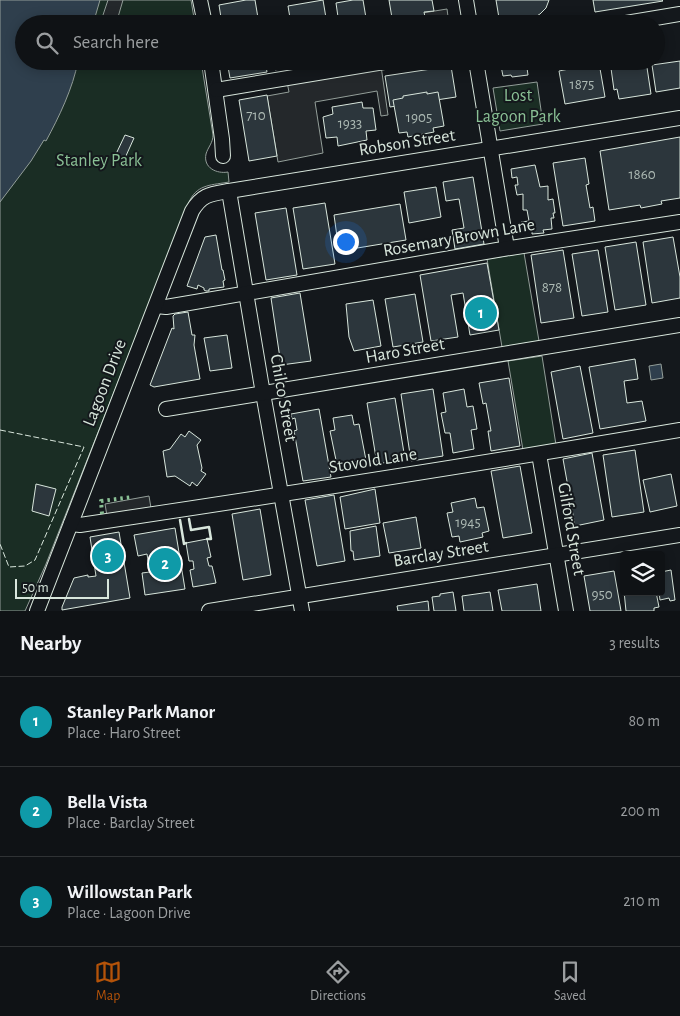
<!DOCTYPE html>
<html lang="en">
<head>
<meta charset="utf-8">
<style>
  body { margin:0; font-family:"Alegreya Sans",sans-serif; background:#1d2022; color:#f1f3f6 }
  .controls { position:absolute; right:15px; bottom:15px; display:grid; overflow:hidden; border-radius:5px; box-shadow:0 2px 12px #0003 }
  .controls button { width:45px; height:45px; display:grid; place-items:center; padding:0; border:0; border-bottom:1px solid #2f3234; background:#0f1215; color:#f1f3f6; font:25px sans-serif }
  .scale { position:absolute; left:15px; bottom:12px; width:94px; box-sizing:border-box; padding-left:5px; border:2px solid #d8e6dc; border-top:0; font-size:14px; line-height:18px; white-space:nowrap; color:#d8e6dc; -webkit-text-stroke:4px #14181c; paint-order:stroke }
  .you { position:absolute; left:345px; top:241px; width:18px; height:18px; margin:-12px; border:4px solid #fff; border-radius:50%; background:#1a73e8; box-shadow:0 0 0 8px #1a73e833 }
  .badge { display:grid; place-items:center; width:32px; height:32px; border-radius:50%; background:#b45309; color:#fff; font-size:16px; font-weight:700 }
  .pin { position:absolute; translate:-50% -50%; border:2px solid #fff; box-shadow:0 1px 5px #0006 }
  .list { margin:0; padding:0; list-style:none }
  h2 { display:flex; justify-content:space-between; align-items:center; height:65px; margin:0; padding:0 20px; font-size:21px }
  h2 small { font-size:16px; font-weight:400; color:#9b9ea0 }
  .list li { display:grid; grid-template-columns:32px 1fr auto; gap:15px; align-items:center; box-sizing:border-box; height:90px; padding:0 20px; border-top:1px solid #2f3234 }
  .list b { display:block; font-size:19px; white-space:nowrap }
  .list p { margin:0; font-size:16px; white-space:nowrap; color:#9b9ea0 }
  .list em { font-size:16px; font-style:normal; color:#9b9ea0 }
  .icon { flex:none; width:28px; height:28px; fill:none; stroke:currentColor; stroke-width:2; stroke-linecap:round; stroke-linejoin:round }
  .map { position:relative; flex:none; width:680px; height:611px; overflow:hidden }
  .search { position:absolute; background:#0f1215; box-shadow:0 2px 12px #0003; left:15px; right:15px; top:15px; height:55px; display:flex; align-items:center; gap:12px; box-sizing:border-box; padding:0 18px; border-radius:28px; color:#9b9ea0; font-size:19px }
  .sheet { height:335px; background:#0f1215 }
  nav { display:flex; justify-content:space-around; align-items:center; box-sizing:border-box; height:70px; border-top:1px solid #2f3234; background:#0f1215; font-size:14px; color:#9b9ea0 }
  nav a { display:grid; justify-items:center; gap:2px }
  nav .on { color:#b45309 }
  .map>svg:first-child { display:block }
  .green { fill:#1a2d24; stroke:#939e99 }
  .parking { fill:#24282b; stroke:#939e99 }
  .water { fill:#2f3f4d; stroke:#939e99 }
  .building { fill:#2c363c; stroke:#d8e6dc }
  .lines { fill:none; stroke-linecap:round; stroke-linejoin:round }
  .minor-casing { stroke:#d8e6dc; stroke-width:16 }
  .minor { stroke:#14181c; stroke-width:14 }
  .hedge { stroke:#8ac095; stroke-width:4; stroke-dasharray:2.5 4; stroke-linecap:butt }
  .fence { stroke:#d8e6dc; stroke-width:1; stroke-dasharray:6 2.5; stroke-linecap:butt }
  .wall { stroke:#d8e6dc; stroke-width:2.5 }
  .labels { text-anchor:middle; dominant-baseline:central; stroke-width:4; stroke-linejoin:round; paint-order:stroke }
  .number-label { font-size:15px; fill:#adbab4 }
  .park-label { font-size:18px; fill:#8ac095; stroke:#14181c }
  .street-label { font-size:18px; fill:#d8e6dc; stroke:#14181c }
</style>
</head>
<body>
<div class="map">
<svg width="680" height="611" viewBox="0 0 680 611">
  <rect width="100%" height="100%" fill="#14181c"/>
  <g class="green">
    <path d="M0,0H191L195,24H24V61H201L213,135C213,143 208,147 206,154C203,168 217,174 228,172L229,182C213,185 198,184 190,200L46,564L25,611H0Z"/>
    <polygon points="537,82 543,124 500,131 493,88"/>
    <polygon points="524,253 539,341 502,347 487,259"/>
    <polygon points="542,356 556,445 523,450 508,361"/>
  </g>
  <g class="parking">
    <polygon points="108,0 123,0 116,24 100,24"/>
    <polygon points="447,9 449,24 372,24 373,23 373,21"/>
    <polygon points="273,61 327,61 275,70"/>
    <polygon points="381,66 388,115 381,116 377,91 315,102 323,153 278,162 267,96 289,92 287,82"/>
    <polygon points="149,496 151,508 107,516 105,504"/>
  </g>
  <g class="water">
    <path d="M0,0H100L93,24H24V61H78C73,88 59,117 46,141L44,140L31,161L0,202Z"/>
    <polygon points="661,364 663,378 651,380 649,366"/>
  </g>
  <g class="building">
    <polygon points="246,0 255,0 259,24 222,24 219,5"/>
    <polygon points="323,0 327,24 291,24 288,6"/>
    <polygon points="353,0 363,0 367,24 339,24 336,3"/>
    <polygon points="389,0 432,0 434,11 424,12 426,22 401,24 400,16 392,18"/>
    <polygon points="496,0 549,0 546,8 540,14 530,20 530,23 529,24 500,24"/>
    <polygon points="593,0 662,0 663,1 595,12"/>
    <polygon points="227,61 265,61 267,72 230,78"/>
    <polygon points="500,61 526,61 528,75 512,77 511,75 503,76"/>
    <polygon points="610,61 646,61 651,94 619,99 617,89 614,90"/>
    <polygon points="680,61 680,88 656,92 652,65"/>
    <polygon points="599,63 605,97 565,104 559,71"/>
    <polygon points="451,66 456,97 390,107 385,76"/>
    <polygon points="427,92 427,94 438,92 444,126 433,128 434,132 408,137 407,132 399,133 393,100 403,98 403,96"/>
    <polygon points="267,95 277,156 249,161 239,100"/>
    <polygon points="362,102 363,108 373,108 376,130 366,131 367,140 338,146 337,137 326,138 323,117 333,114 332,107"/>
    <polygon points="125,135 134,138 125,158 116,154"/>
    <polygon points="680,137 680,198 661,201 662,204 641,208 640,205 609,210 600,151"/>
    <polygon points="585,158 589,184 586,185 590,208 593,207 595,221 563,226 553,163"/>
    <polygon points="535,165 540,187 548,186 548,200 553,199 555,213 553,213 554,218 551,218 552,229 543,230 544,233 532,234 532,230 522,231 521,222 529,221 527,210 523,210 523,194 517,195 515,185 518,185 517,177 512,178 511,169"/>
    <polygon points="473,177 484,244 455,249 452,230 464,228 459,199 446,201 443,182"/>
    <polygon points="436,187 441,217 409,223 404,192"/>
    <polygon points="325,203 335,264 303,269 293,208"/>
    <polygon points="400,204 406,240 339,251 334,215"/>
    <polygon points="286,208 297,275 266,280 255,213"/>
    <polygon points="216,235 222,270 223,270 225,280 223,281 224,287 209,289 209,291 206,291 204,290 204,288 198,285 197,289 187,286 205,237"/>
    <polygon points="673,237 680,277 680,298 652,303 643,242"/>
    <polygon points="636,242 646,305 615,310 605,247"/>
    <polygon points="563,250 574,318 541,323 531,255"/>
    <polygon points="598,250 608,312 582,316 572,254"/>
    <polygon points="487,263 499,330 470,335 463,293 451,295 458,337 431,341 420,275"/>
    <polygon points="300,293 311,361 281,365 271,298"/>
    <polygon points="415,294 423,342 393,347 385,299"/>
    <polygon points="373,300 381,346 354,351 349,337 346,304"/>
    <polygon points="188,312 192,335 195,335 194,345 200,379 154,387 150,385 172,328 174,329 173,316 175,314"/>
    <polygon points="227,335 232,368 210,371 204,338"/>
    <polygon points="635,359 638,379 624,381 627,403 642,401 646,421 600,429 589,367"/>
    <polygon points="580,366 593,433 563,439 551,372"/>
    <polygon points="509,378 520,446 491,451 488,431 491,431 486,403 483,404 479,383"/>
    <polygon points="433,389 443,456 411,461 401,394"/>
    <polygon points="464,389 467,407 473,406 477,429 471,430 474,449 453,453 450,433 445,433 441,413 446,412 443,393"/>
    <polygon points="395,398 405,459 377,464 367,403"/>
    <polygon points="319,409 331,477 303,481 294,431 297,430 295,418 292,419 291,414"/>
    <polygon points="352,415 354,425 359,424 366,460 337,465 330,431 335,430 333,418"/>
    <polygon points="189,431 201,440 197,445 202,468 201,471 206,474 197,486 192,482 190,486 175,476 167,477 163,451 170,449 181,434 185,437"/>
    <polygon points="635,450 644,512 612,517 603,455"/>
    <polygon points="592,453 604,520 575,526 563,459"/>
    <polygon points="520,466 532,533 503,538 491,471"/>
    <polygon points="671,474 677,506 650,512 643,480"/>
    <polygon points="36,484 56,489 49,516 32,511"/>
    <polygon points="375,489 380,523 345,529 340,497"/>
    <polygon points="334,495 345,561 317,566 305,500"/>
    <polygon points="475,498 477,508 484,507 489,531 482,533 483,537 460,542 459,536 452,537 447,513 453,512 451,503"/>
    <polygon points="260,509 271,575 243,580 232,514"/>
    <polygon points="416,517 421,548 389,553 383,523"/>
    <polygon points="376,526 380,556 354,560 353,551 351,551 350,531"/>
    <polygon points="175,528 185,589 145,595 142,573 150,572 147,554 138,556 134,535"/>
    <polygon points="119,532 130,598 62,610 62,607 74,578 88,575 88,577 96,576 90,537"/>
    <polygon points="207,539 211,557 207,558 209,566 212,566 216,583 193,587 190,570 194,569 193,561 189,561 186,543"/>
    <polygon points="671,570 675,600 670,601 669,598 660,600 659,592 661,592 661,572"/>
    <polygon points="614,571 621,611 590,611 584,576"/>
    <polygon points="537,584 541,611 502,611 498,590"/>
    <polygon points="624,591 656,592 659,607 654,608 654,611 626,611"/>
    <polygon points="453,592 456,611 434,611 432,597 440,596 440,594"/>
    <polygon points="490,592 493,611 464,611 462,596"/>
    <polygon points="428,601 429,611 398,611 397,606"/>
  </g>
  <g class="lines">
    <defs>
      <g id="minor">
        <polyline points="200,0 205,24"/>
        <polyline points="466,0 470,24"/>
        <polyline points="620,24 680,14"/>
        <polyline points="211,61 222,139 223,156"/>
        <polyline points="476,61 507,248"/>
        <polyline points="216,90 390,61"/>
        <polyline points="229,191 261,382 302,611"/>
        <polyline points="156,306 166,307 497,250 680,222"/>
        <polyline points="166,409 680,325"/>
        <polyline points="539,454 566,611"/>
        <path d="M71,524L80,525C280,495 480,464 680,430"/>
        <path d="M37,611L192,211C202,194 211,194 229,191L680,118"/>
        <polyline points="209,611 680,535"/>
      </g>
    </defs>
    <use href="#minor" class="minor-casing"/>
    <use href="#minor" class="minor"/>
    <polyline class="hedge" points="102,514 101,501 133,497"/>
    <polyline class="fence" points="0,430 84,447 35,560 25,566 9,567 0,544"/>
    <g class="wall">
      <polyline points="189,519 191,530 209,527 211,539 207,539"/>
      <polyline points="180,520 184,544 186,543"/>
    </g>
  </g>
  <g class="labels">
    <g class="number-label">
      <text x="582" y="84">1875</text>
      <text x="256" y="115">710</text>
      <text x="419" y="117">1905</text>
      <text x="350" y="123">1933</text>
      <text x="642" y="174">1860</text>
      <text x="552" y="287">878</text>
      <text x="468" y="522">1945</text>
      <text x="602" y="594">950</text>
    </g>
    <g class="park-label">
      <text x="518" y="96">Lost<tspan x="518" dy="21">Lagoon Park</tspan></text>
      <text x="99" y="161">Stanley Park</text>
    </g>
    <g class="street-label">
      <text transform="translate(407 143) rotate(-9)">Robson Street</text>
      <text transform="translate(459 238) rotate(-10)">Rosemary Brown Lane</text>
      <text transform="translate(405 351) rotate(-10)">Haro Street</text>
      <text transform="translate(105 383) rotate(-69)">Lagoon Drive</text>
      <text transform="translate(283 398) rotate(80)">Chilco Street</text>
      <text transform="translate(373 461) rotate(-9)">Stovold Lane</text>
      <text transform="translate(571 529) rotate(80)">Gilford Street</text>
      <text transform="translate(441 554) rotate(-9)">Barclay Street</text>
    </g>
  </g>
</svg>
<div class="controls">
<button><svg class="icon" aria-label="layers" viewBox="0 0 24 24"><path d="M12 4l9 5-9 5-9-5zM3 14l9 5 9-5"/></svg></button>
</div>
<div class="scale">50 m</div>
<div class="you"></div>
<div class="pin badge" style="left:481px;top:313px;background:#0f9aa8">1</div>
<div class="pin badge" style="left:165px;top:564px;background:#0f9aa8">2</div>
<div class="pin badge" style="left:108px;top:556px;background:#0f9aa8">3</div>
<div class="search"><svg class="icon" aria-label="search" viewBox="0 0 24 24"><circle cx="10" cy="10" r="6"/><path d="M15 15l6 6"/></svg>Search here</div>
</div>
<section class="sheet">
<h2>Nearby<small>3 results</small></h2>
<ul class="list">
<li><span class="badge" style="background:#0f9aa8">1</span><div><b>Stanley Park Manor</b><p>Place · Haro Street</p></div><em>80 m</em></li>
<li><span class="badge" style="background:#0f9aa8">2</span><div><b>Bella Vista</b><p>Place · Barclay Street</p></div><em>200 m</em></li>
<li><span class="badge" style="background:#0f9aa8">3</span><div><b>Willowstan Park</b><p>Place · Lagoon Drive</p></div><em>210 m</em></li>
</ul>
</section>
<nav>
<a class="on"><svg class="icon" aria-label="map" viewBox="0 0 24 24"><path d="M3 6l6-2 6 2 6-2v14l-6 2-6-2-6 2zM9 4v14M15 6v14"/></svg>Map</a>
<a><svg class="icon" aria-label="directions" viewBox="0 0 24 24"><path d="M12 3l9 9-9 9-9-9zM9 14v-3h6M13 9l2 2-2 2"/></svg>Directions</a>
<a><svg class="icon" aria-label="saved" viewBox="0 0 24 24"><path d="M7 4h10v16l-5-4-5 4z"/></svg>Saved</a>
</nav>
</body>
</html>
